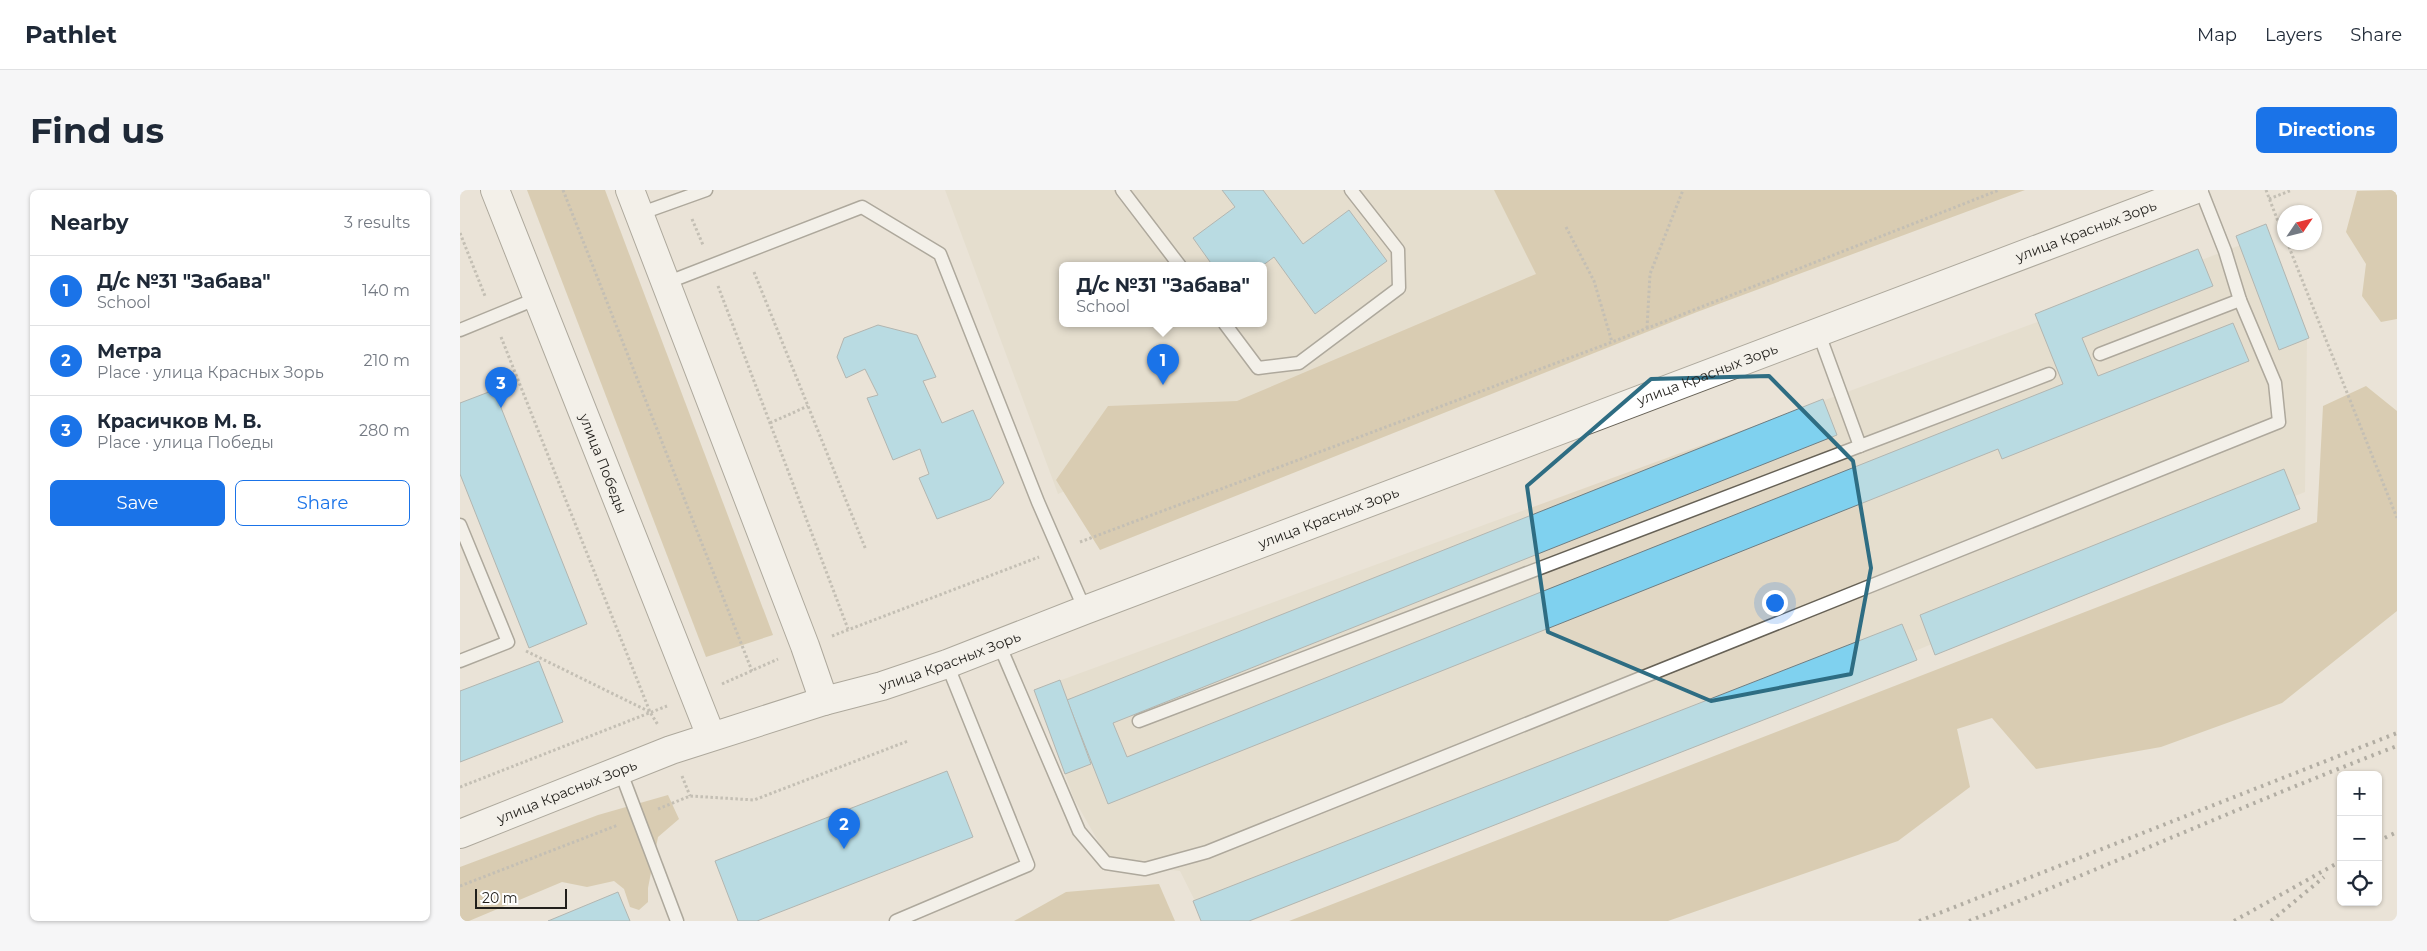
<!DOCTYPE html>
<html lang="en">
<head>
<meta charset="utf-8">
<style>
  body { margin:0; font-family:Montserrat,sans-serif; background:#f6f6f7; color:#1f2937 }
  .controls { position:absolute; right:15px; bottom:15px; display:grid; overflow:hidden; border-radius:8px; box-shadow:0 1px 4px #0004 }
  .controls button { width:45px; height:45px; display:grid; place-items:center; padding:0; border:0; border-bottom:1px solid #e0e1e3; background:#fff; color:#1f2937; font:25px sans-serif }
  .compass { position:absolute; left:1817px; top:15px; width:45px; height:45px; border-radius:50%; background:#fff; box-shadow:0 1px 4px #0004; rotate:55deg }
  .scale { position:absolute; left:15px; bottom:12px; width:92px; box-sizing:border-box; padding-left:5px; border:2px solid #211f1b; border-top:0; font-size:14px; line-height:18px; white-space:nowrap; color:#211f1b; -webkit-text-stroke:4px #fff; paint-order:stroke }
  .you { position:absolute; left:1314px; top:412px; width:18px; height:18px; margin:-12px; border:4px solid #fff; border-radius:50%; background:#1a73e8; box-shadow:0 0 0 8px #1a73e833 }
  .badge { display:grid; place-items:center; width:32px; height:32px; border-radius:50%; background:#1a73e8; color:#fff; font-size:16px; font-weight:700 }
  .pin { position:absolute; translate:-50% -41px; filter:drop-shadow(0 1px 2px #0008) }
  .pin::after { content:''; position:absolute; top:26px; width:18px; height:15px; background:inherit; clip-path:polygon(0 0,100% 0,50% 100%) }
  .popup { position:absolute; left:599px; top:72px; width:208px; height:65px; box-sizing:border-box; display:grid; place-content:center; border-radius:8px; background:#fff; filter:drop-shadow(0 1px 4px #0005); font-size:16px; white-space:nowrap; color:#747a83 }
  .popup b { font-size:19px; color:#1f2937 }
  .popup::after { content:''; position:absolute; left:50%; top:100%; margin-left:-10px; border:10px solid transparent; border-top-color:#fff }
  .list { margin:0; padding:0; list-style:none }
  h2 { display:flex; justify-content:space-between; align-items:center; height:65px; margin:0; padding:0 20px; font-size:21px }
  h2 small { font-size:16px; font-weight:400; color:#747a83 }
  .list li { display:grid; grid-template-columns:32px 1fr auto; gap:15px; align-items:center; box-sizing:border-box; height:70px; padding:0 20px; border-top:1px solid #e0e1e3 }
  .list b { display:block; font-size:19px; white-space:nowrap }
  .list p { margin:0; font-size:16px; white-space:nowrap; color:#747a83 }
  .list em { font-size:16px; font-style:normal; color:#747a83 }
  .actions { display:flex; gap:10px; padding:15px 20px }
  .actions a { flex:1; padding:11px 0; border:1px solid #1a73e8; border-radius:8px; text-align:center; font-size:18px; color:#1a73e8 }
  .actions .main { background:#1a73e8; color:#fff }
  .icon { flex:none; width:28px; height:28px; fill:none; stroke:currentColor; stroke-width:2; stroke-linecap:round; stroke-linejoin:round }
  .map { position:relative; flex:none; width:1937px; height:731px; overflow:hidden; border-radius:8px }
  header { display:flex; align-items:center; gap:30px; box-sizing:border-box; height:70px; padding:0 25px; background:#fff; border-bottom:1px solid #e0e1e3 }
  header strong { font-size:24px }
  nav { display:flex; gap:28px; margin-inline-start:auto; font-size:18px }
  .intro { display:flex; align-items:center; justify-content:space-between; box-sizing:border-box; height:120px; padding:0 30px }
  h1 { margin:0; font-size:35px }
  .button { padding:12px 22px; border-radius:8px; background:#1a73e8; color:#fff; font-size:18px; font-weight:700 }
  main { display:flex; gap:30px; padding:0 30px }
  aside { flex:1; background:#fff; border-radius:8px; box-shadow:0 1px 4px #0004 }
  .map>svg:first-child { display:block }
  .built { fill:#e1d7c4; fill-rule:evenodd }
  .green { fill:#c6b085 }
  .building { fill:#7fd1ef; stroke:#6f7d82 }
  .lines { fill:none; stroke-linecap:round; stroke-linejoin:round }
  .lane-casing { stroke:#666156; stroke-width:15 }
  .secondary-casing { stroke:#666156; stroke-width:30 }
  .path { stroke:#97928a; stroke-width:3; stroke-dasharray:2.5 2.5; stroke-linecap:butt }
  .lane { stroke:#fff; stroke-width:12 }
  .secondary { stroke:#fff; stroke-width:28 }
  .rail { stroke:#6f6b64; stroke-width:4; stroke-dasharray:2.5 5; stroke-linecap:butt }
  .marked { fill:none; stroke:#2e6d83; stroke-width:4; stroke-linejoin:round }
  .labels { text-anchor:middle; dominant-baseline:central; stroke-width:4; stroke-linejoin:round; paint-order:stroke }
  .street-label { font-size:14px; fill:#211f1b; stroke:#fff }
</style>
</head>
<body>
<header>
<strong>Pathlet</strong>
<nav><a>Map</a><a>Layers</a><a>Share</a></nav>
</header>
<div class="intro"><h1>Find us</h1><a class="button">Directions</a></div>
<main>
<aside>
<h2>Nearby<small>3 results</small></h2>
<ul class="list">
<li><span class="badge">1</span><div><b>Д/с №31 &quot;Забава&quot;</b><p>School</p></div><em>140 m</em></li>
<li><span class="badge">2</span><div><b>Метра</b><p>Place · улица Красных Зорь</p></div><em>210 m</em></li>
<li><span class="badge">3</span><div><b>Красичков М. В.</b><p>Place · улица Победы</p></div><em>280 m</em></li>
</ul>
<div class="actions"><a class="main">Save</a><a>Share</a></div>
</aside>
<div class="map">
<svg width="1937" height="731" viewBox="0 0 1937 731">
  <rect width="100%" height="100%" fill="#eae3d7"/>
  <g class="built">
    <path d="M485,0H1037L1101,87L598,304ZM603,76H803V134H603Z"/>
    <polygon points="1807,45 1847,149 1845,302 792,731 745,731 720,681 650,672 614,609 574,500 1605,122"/>
  </g>
  <g class="green">
    <polygon points="67,0 145,0 313,445 246,467"/>
    <polygon points="1034,0 1565,0 1237,122 640,360 596,290 648,216 777,211 1076,84"/>
    <polygon points="1937,0 1937,129 1921,132 1902,106 1906,74 1886,42 1897,1"/>
    <polygon points="1906,196 1937,221 1937,421 1822,513 1701,557 1576,579 1532,528 1497,539 1510,597 1438,651 1208,731 829,731 1857,332 1863,216"/>
    <polygon points="208,605 219,629 198,647 188,698 188,712 179,720 170,717 164,699 154,691 127,697 102,692 9,731 0,731 0,677 138,625"/>
    <polygon points="699,694 715,731 554,731 606,702"/>
  </g>
  <g class="building">
    <polygon points="762,0 803,0 843,54 889,20 927,71 855,124 814,67 802,76 753,76 733,48 775,17"/>
    <polygon points="1806,34 1849,148 1819,160 1776,46"/>
    <polygon points="1738,59 1753,96 1622,148 1638,186 1773,133 1789,171 1542,269 1538,259 648,614 607,510 1363,209 1377,245 653,533 667,567 1603,194 1575,124"/>
    <polygon points="418,135 457,145 476,187 463,191 482,233 513,220 544,293 530,309 477,329 459,288 469,284 460,259 433,270 407,208 418,205 405,179 386,188 377,167 384,148"/>
    <polygon points="34,200 127,434 69,458 0,284 0,213"/>
    <polygon points="1824,279 1840,319 1475,465 1460,425"/>
    <polygon points="1442,434 1457,470 789,731 741,731 733,711"/>
    <polygon points="79,471 103,532 0,572 0,501"/>
    <polygon points="600,490 631,574 605,584 574,500"/>
    <polygon points="487,581 513,647 297,731 278,731 255,671"/>
    <polygon points="158,702 170,731 88,731"/>
  </g>
  <g class="lines">
    <defs>
      <g id="lane">
        <polyline points="662,0 720,76"/>
        <polyline points="179,24 246,0"/>
        <polyline points="206,93 402,17 480,64 578,312 625,420"/>
        <polyline points="765,134 798,178 839,173 939,98 938,60 891,0"/>
        <polyline points="0,140 78,108"/>
        <polyline points="1359,144 1400,256 1589,184"/>
        <polyline points="1640,164 1780,110"/>
        <polyline points="0,335 48,452 0,471"/>
        <polyline points="539,454 619,641 646,673 685,679 747,662 1819,232 1815,193 1780,110 1765,61 1741,0"/>
        <polyline points="679,531 1400,256"/>
        <polyline points="160,580 217,731"/>
        <polyline points="436,731 568,675 487,474"/>
      </g>
      <g id="secondary">
        <path id="s1" d="M35,0L251,546"/>
        <polyline points="170,0 345,456 364,511"/>
        <path id="s2" d="M0,644L211,560L364,511L422,496L487,474L625,420L1734,0"/>
      </g>
    </defs>
    <use href="#lane" class="lane-casing"/>
    <use href="#secondary" class="secondary-casing"/>
    <g class="path">
      <polyline points="103,0 292,481"/>
      <polyline points="1806,0 1824,47"/>
      <polyline points="1809,9 1832,0"/>
      <polyline points="232,29 243,55"/>
      <polyline points="1106,37 1134,91 1152,152"/>
      <polyline points="0,43 25,106"/>
      <polyline points="1827,52 1937,328"/>
      <polyline points="294,82 406,360"/>
      <polyline points="258,96 388,439"/>
      <polyline points="1187,138 1190,84 1223,0"/>
      <polyline points="41,147 190,522 198,535"/>
      <polyline points="310,233 348,216"/>
      <polyline points="620,352 1152,152 1539,0"/>
      <polyline points="372,446 579,367"/>
      <polyline points="66,461 190,522"/>
      <polyline points="262,494 318,469"/>
      <polyline points="222,586 230,606"/>
      <polyline points="0,597 207,516"/>
      <polyline points="198,619 230,606 294,610 448,551"/>
      <polyline points="0,696 158,635"/>
    </g>
    <use href="#lane" class="lane"/>
    <use href="#secondary" class="secondary"/>
    <g class="rail">
      <polyline points="1918,651 1937,642"/>
      <polyline points="1459,731 1937,543"/>
      <path d="M1509,731C1653,674 1793,611 1937,556"/>
      <polyline points="1774,731 1881,671"/>
      <polyline points="1811,731 1864,687"/>
    </g>
  </g>
  <path d="M0 0H1937V731H0ZM1309,186L1393,271L1411,378L1391,484L1251,511L1088,442L1067,296L1191,189Z" fill="#eae3d7" fill-opacity=".55" fill-rule="evenodd"/>
  <path class="marked" d="M1309,186L1393,271L1411,378L1391,484L1251,511L1088,442L1067,296L1191,189Z"/>
  <g class="labels">
    <g class="street-label">
      <text stroke="none"><textPath href="#s2" startOffset="1735">улица Красных Зорь</textPath></text>
      <text stroke="none"><textPath href="#s2" startOffset="1330">улица Красных Зорь</textPath></text>
      <text stroke="none"><textPath href="#s1" startOffset="294">улица Победы</textPath></text>
      <text stroke="none"><textPath href="#s2" startOffset="925">улица Красных Зорь</textPath></text>
      <text stroke="none"><textPath href="#s2" startOffset="520">улица Красных Зорь</textPath></text>
      <text stroke="none"><textPath href="#s2" startOffset="115">улица Красных Зорь</textPath></text>
    </g>
  </g>
</svg>
<div class="controls">
<button>+</button>
<button>−</button>
<button><svg class="icon" aria-label="locate" viewBox="0 0 24 24"><circle cx="12" cy="12" r="6"/><path d="M12 2v4M12 18v4M2 12h4M18 12h4"/></svg></button>
</div>
<svg class="compass" viewBox="-18 -18 36 36"><path d="M0-13l5 13h-10z" fill="#e53935"/><path d="M0 13l5-13h-10z" fill="#747a83"/></svg>
<div class="scale">20 m</div>
<div class="you"></div>
<div class="pin badge" style="left:703px;top:195px">1</div>
<div class="popup"><b>Д/с №31 &quot;Забава&quot;</b>School</div>
<div class="pin badge" style="left:384px;top:659px">2</div>
<div class="pin badge" style="left:41px;top:218px">3</div>
</div>
</main>
</body>
</html>
